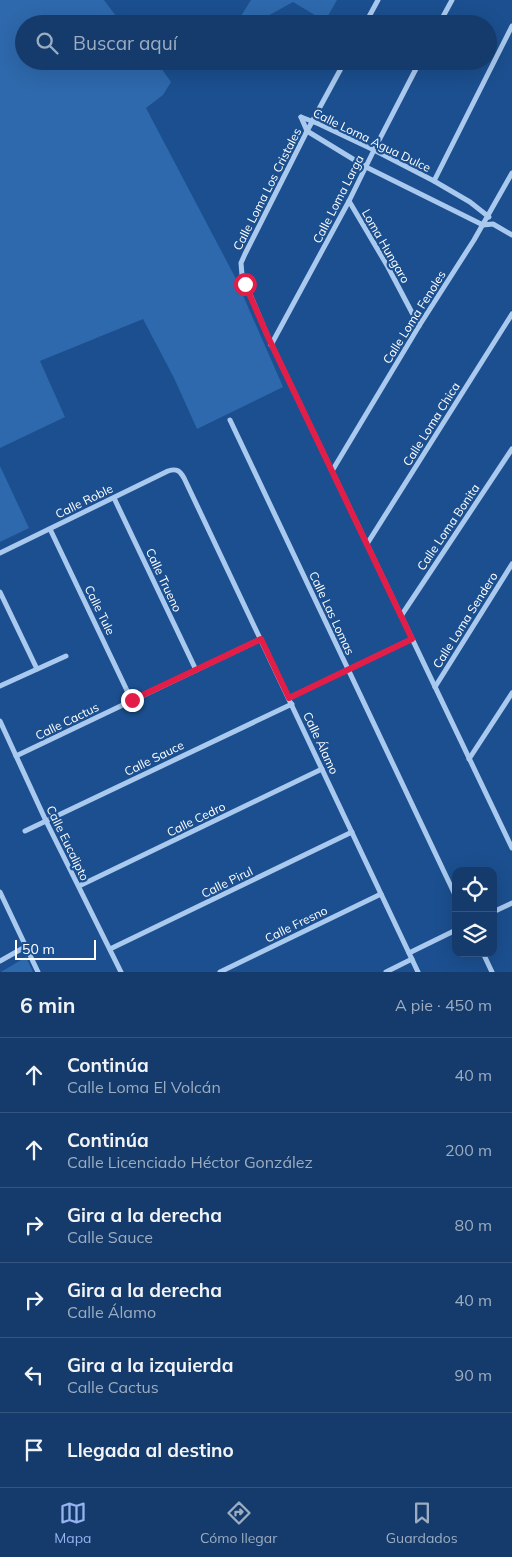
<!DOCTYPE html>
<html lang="es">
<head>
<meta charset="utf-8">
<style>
  body { margin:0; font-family:Mulish,sans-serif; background:#1d4271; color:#f1f3f6 }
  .controls { position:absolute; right:15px; bottom:15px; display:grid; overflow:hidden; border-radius:10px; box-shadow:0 5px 20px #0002 }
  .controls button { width:45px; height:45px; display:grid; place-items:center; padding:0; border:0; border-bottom:1px solid #33557e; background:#143b6b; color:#f1f3f6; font:25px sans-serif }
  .scale { position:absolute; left:15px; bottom:12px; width:81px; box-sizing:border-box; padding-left:5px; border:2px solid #fff; border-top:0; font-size:14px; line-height:18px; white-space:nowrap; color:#fff; -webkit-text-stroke:4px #1b4f8f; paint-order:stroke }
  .stop { position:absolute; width:15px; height:15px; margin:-11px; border:4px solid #e11d48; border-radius:50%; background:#fff }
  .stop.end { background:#e11d48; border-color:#fff; box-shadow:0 1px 5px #0008 }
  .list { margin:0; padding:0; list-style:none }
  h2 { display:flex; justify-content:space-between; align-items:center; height:65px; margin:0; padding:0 20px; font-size:21px }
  h2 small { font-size:16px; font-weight:400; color:#9dadc1 }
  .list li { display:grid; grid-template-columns:32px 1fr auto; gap:15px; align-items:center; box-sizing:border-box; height:75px; padding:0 20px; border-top:1px solid #33557e }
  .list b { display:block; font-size:19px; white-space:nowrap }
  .list p { margin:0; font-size:16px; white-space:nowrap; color:#9dadc1 }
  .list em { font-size:16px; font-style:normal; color:#9dadc1 }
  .icon { flex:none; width:28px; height:28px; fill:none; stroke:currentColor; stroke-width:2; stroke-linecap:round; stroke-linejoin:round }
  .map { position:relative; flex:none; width:512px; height:972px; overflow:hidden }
  .search { position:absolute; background:#143b6b; box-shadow:0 5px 20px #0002; left:15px; right:15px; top:15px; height:55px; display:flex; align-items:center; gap:12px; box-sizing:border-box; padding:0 18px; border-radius:28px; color:#9dadc1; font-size:19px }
  .sheet { height:515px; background:#143b6b }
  nav { display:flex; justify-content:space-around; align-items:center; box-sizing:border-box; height:70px; border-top:1px solid #33557e; background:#143b6b; font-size:14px; color:#9dadc1 }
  nav a { display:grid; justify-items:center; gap:2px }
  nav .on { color:#95b2f1 }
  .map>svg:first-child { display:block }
  .green { fill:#2e69ad }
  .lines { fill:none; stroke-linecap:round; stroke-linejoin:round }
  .street { stroke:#a9c9ee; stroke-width:5 }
  .route { stroke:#e11d48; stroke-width:6 }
  .labels { text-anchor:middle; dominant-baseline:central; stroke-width:4.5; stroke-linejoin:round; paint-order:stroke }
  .street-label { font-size:12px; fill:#fff; stroke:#1b4f8f }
</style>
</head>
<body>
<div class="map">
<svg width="512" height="972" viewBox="0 0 512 972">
  <rect width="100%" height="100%" fill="#1b4f8f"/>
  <g class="green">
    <polygon points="0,0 104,0 122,24 24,24 24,61 156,61 171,82 163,95 146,108 235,277 283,387 197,429 174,378 143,319 40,361 65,417 0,448"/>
    <polygon points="251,0 337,0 325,21 293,2 253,24 236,24"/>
    <polygon points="0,466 29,528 0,542"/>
    <polygon points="26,957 33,972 1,972"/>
  </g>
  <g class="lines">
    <g class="street">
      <polyline points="365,24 378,0"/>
      <polyline points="439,24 452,0"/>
      <polyline points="345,61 307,131 245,254 241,263 242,275 268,337 512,848"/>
      <polyline points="301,117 307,131 366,167 479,223 483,225 493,224 512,235"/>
      <polyline points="301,117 319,124 374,150 434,181 470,202 489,217"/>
      <polyline points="434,181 512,26"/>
      <polyline points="349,201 388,267 419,326"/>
      <polyline points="271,345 349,201 374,150 420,61"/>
      <polyline points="230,420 456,897"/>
      <polyline points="332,471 419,326 474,240 512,173"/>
      <polyline points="114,498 196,670"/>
      <polyline points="50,529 132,701"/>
      <polyline points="367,544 512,314"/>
      <path d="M0,553L168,471C177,468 180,471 184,478L418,972"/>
      <polyline points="0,592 37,669"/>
      <polyline points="401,616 512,449"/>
      <polyline points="0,686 66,656"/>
      <polyline points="435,687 512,564"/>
      <polyline points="289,698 412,639"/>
      <polyline points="0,721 46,821 121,972"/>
      <polyline points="16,756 261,639"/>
      <polyline points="469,759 512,693"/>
      <polyline points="25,831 292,704"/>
      <polyline points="79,886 322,769"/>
      <polyline points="0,892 38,972"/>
      <polyline points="493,912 512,903"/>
      <polyline points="110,949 352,832"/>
      <polyline points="409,953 456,930"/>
      <polyline points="483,953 492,972"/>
      <polyline points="0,961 25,947"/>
      <polyline points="220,972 381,894"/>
      <polyline points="386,972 412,959"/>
    </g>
  </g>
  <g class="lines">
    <polyline class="route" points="132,700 261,639 289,698 412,639 268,337 245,284"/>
  </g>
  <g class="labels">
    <g class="street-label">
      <text transform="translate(372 140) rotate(26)">Calle Loma Agua Dulce</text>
      <text transform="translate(267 189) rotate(-63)">Calle Loma Los Cristales</text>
      <text transform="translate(338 199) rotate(-63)">Calle Loma Larga</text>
      <text transform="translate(386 246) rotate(60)">Loma Hungaro</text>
      <text transform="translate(414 317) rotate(-58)">Calle Loma Fenoles</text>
      <text transform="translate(431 424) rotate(-58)">Calle Loma Chica</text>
      <text transform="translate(84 501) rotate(-26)">Calle Roble</text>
      <text transform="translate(448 527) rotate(-56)">Calle Loma Bonita</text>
      <text transform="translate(164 580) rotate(65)">Calle Trueno</text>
      <text transform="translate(100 610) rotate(64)">Calle Tule</text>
      <text transform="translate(332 613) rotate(65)">Calle Las Lomas</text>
      <text transform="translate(465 620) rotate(-58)">Calle Loma Sendero</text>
      <text transform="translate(67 721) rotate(-26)">Calle Cactus</text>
      <text transform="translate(321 743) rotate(65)">Calle Álamo</text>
      <text transform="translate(154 758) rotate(-26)">Calle Sauce</text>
      <text transform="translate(196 819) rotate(-26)">Calle Cedro</text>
      <text transform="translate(68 843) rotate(64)">Calle Eucalipto</text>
      <text transform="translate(227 882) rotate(-26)">Calle Pirul</text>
      <text transform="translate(296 924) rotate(-26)">Calle Fresno</text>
    </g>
  </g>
</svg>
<div class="controls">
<button><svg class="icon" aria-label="locate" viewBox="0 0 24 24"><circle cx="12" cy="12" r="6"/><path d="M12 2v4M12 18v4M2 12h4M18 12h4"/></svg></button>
<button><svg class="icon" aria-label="layers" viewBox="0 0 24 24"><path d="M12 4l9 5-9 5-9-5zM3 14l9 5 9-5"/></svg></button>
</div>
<div class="scale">50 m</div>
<div class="stop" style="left:245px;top:284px"></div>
<div class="stop end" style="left:132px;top:700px"></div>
<div class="search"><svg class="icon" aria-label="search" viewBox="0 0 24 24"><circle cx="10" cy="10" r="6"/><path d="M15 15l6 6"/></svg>Buscar aquí</div>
</div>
<section class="sheet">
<h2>6 min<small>A pie · 450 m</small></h2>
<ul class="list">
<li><svg class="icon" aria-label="ahead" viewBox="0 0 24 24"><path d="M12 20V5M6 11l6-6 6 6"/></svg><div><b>Continúa</b><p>Calle Loma El Volcán</p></div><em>40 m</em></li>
<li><svg class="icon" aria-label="ahead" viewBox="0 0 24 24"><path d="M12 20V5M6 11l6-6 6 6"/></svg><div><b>Continúa</b><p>Calle Licenciado Héctor González</p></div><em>200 m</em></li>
<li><svg class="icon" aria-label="right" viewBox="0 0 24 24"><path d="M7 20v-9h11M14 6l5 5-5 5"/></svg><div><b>Gira a la derecha</b><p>Calle Sauce</p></div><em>80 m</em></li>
<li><svg class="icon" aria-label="right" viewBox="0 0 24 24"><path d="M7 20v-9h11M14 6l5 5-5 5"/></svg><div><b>Gira a la derecha</b><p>Calle Álamo</p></div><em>40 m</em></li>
<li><svg class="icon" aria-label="left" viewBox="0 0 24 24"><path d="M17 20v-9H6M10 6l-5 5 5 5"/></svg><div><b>Gira a la izquierda</b><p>Calle Cactus</p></div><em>90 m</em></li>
<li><svg class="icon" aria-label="arrive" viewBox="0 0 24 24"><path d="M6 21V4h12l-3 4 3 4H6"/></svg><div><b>Llegada al destino</b></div></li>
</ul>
</section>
<nav>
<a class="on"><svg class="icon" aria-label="map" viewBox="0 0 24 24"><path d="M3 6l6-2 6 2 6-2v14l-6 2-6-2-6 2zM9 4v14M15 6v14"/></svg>Mapa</a>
<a><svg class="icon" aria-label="directions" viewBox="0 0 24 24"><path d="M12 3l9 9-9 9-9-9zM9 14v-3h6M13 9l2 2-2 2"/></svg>Cómo llegar</a>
<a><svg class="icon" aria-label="saved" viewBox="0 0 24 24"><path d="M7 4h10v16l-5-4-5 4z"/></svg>Guardados</a>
</nav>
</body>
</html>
